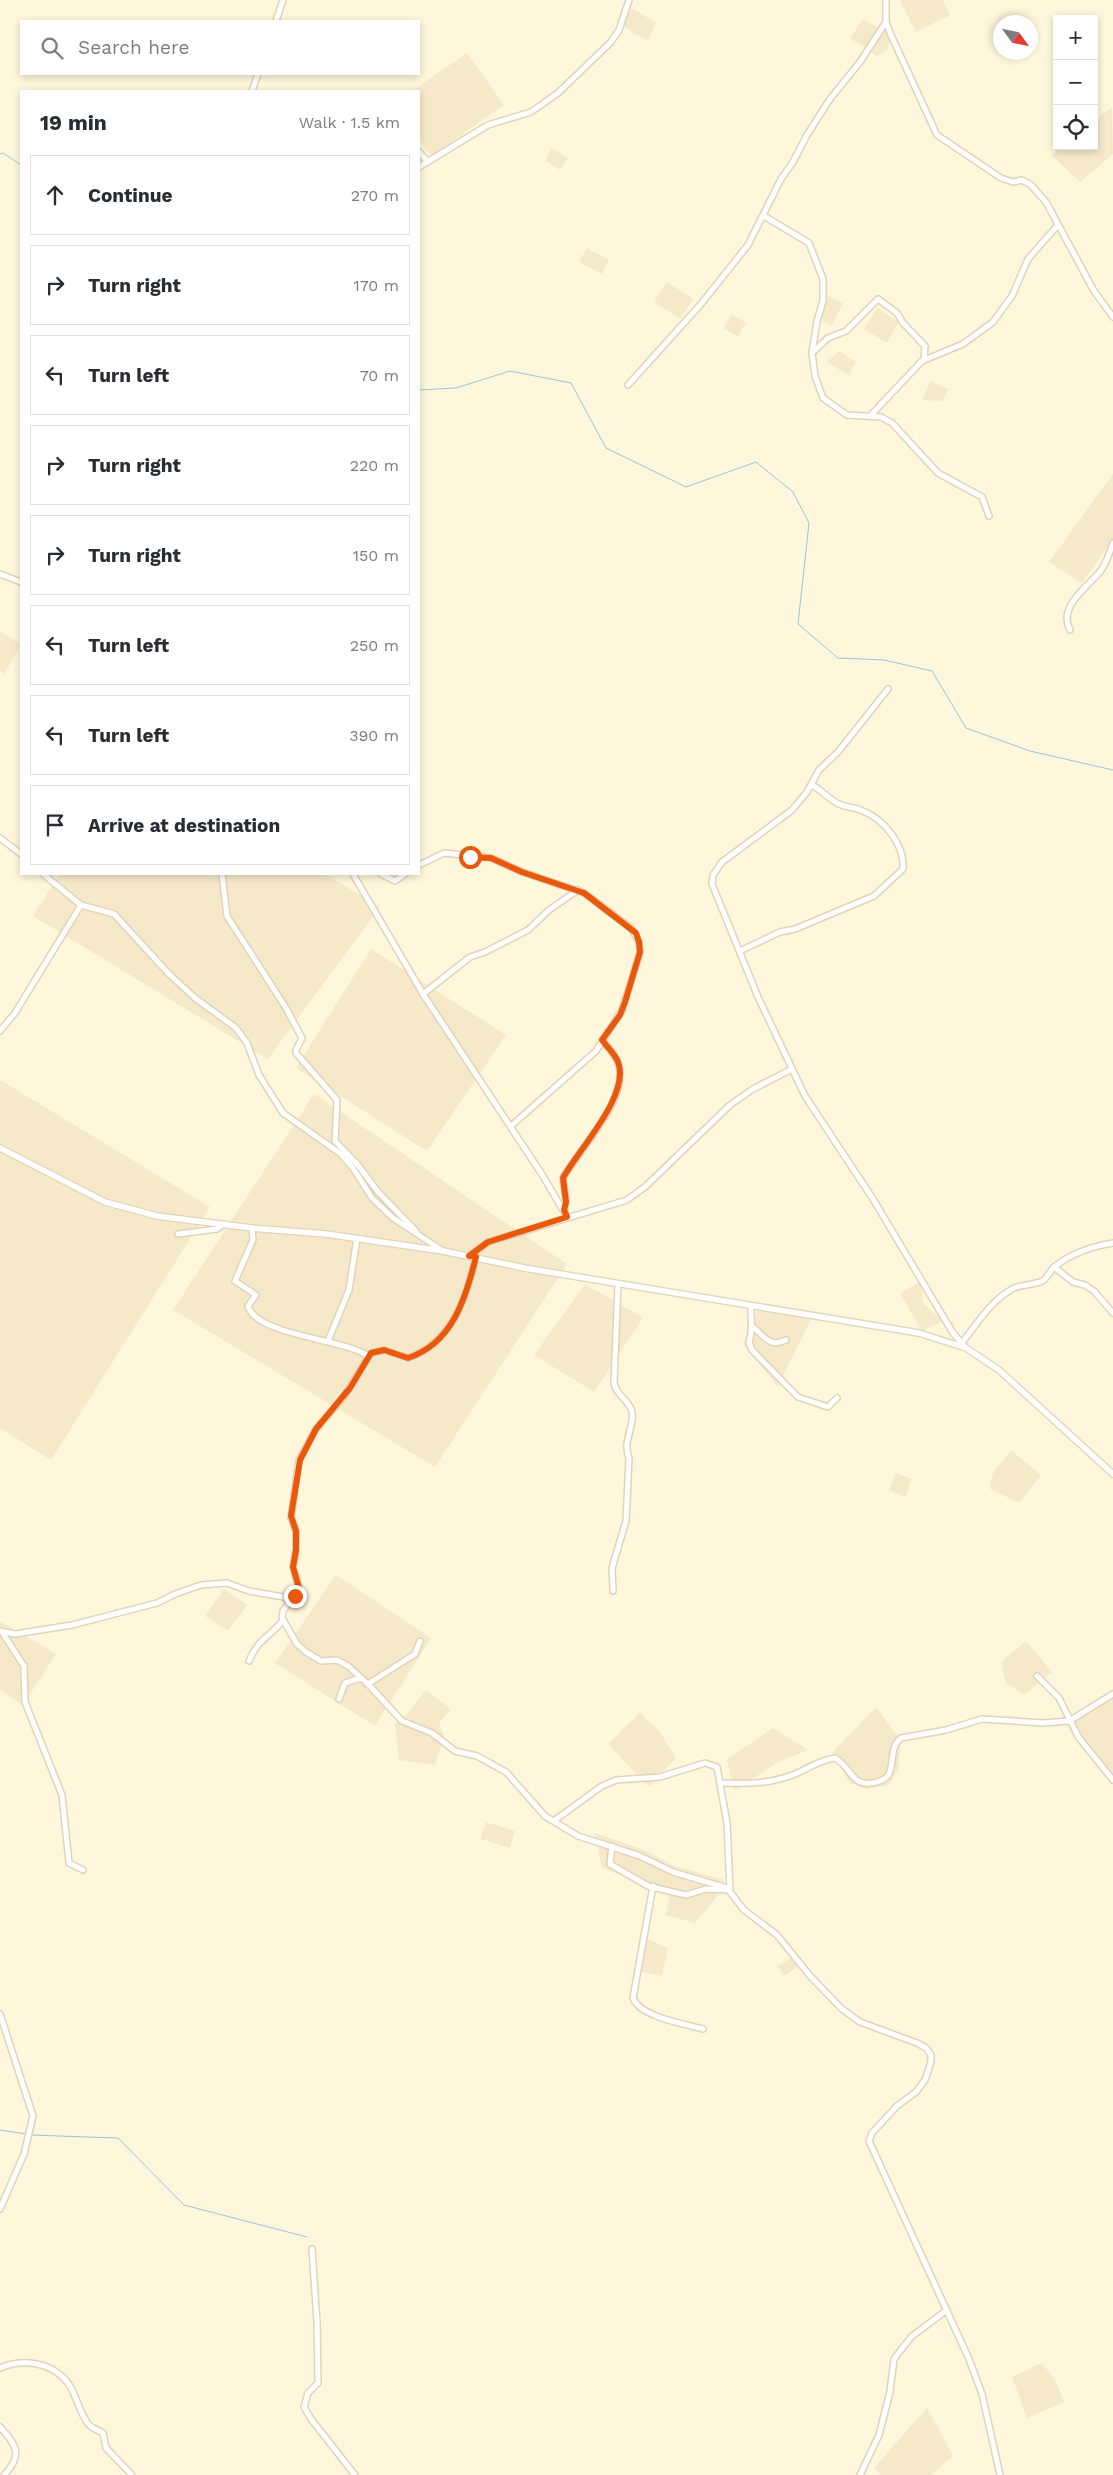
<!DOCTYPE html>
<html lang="en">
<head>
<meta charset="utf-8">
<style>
  body { margin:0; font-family:"Work Sans",sans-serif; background:#f7f7f7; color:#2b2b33 }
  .controls { position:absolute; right:15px; top:15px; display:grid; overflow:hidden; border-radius:0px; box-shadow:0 2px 8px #0003 }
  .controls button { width:45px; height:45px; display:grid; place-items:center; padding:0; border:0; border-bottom:1px solid #e1e1e2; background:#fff; color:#2b2b33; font:25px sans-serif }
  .compass { position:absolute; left:993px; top:15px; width:45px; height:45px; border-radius:50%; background:#fff; box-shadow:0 2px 8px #0003; rotate:123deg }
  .stop { position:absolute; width:15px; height:15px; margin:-11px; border:4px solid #ea580c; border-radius:50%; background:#fff }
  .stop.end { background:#ea580c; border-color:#fff; box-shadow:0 1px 5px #0008 }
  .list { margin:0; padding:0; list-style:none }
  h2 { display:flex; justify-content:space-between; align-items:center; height:65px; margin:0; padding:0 20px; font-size:21px }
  h2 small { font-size:16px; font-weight:400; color:#7c7c81 }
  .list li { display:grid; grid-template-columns:32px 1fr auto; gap:15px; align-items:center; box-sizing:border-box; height:80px; margin:0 10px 10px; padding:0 10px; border:1px solid #e1e1e2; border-radius:0px }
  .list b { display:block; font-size:19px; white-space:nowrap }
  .list em { font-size:16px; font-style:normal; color:#7c7c81 }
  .icon { flex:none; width:28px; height:28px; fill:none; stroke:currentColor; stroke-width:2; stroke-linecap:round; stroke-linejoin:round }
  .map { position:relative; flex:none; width:1113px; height:2475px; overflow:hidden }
  .search { position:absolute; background:#fff; box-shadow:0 2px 8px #0003; left:20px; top:20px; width:400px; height:55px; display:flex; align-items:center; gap:12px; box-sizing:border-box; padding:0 18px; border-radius:0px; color:#7c7c81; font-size:19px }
  .panel { position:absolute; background:#fff; box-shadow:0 2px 8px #0003; left:20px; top:90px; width:400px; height:785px; border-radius:0px }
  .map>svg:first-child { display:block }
  .residential { fill:#f6e9ca }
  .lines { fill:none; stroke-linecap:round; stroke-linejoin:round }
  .stream { stroke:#96c4db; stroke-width:1 }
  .minor-casing { stroke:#e2d3b8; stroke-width:8 }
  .tertiary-casing { stroke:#e2d3b8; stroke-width:8 }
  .minor { stroke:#fff; stroke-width:5 }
  .tertiary { stroke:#fff; stroke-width:5.5 }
  .route { stroke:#ea580c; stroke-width:6 }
</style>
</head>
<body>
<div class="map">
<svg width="1113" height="2475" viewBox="0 0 1113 2475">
  <rect width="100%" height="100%" fill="#fef7dc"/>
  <g class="residential">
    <polygon points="900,0 943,0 950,15 916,32"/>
    <polygon points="632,8 656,23 648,41 621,25"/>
    <polygon points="863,19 890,35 888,49 877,56 850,38"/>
    <polygon points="467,53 504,105 431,156 419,139 419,91 412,91"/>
    <polygon points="1112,107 1113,154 1080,182 1052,155 1062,146 1094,146 1094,121"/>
    <polygon points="552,148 568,158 560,170 545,160"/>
    <polygon points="587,248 609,260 602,274 579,262"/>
    <polygon points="667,282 693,299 680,319 654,302"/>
    <polygon points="829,296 843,303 832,326 817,318"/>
    <polygon points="877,308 899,322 887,343 864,329"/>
    <polygon points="732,314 746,323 738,337 724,328"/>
    <polygon points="839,351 856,362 848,375 827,362"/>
    <polygon points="930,381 948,389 943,401 922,400"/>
    <polygon points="1113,474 1113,539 1082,583 1049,562"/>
    <polygon points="0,631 21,645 4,674 0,671"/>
    <polygon points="60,874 325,874 380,907 268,1059 33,916"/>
    <polygon points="371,949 506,1035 427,1151 296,1068"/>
    <polygon points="0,1080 210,1207 51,1460 0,1428"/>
    <polygon points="314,1094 567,1264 435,1467 173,1310"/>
    <polygon points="921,1281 923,1303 943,1321 922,1331 900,1293"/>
    <polygon points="585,1284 643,1318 594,1392 534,1355"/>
    <polygon points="758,1309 812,1318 778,1386 743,1345"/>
    <polygon points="1011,1450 1041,1475 1019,1503 990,1489 993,1473"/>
    <polygon points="896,1473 912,1479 905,1497 889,1490"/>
    <polygon points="336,1575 431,1638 375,1726 275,1663"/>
    <polygon points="224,1589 247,1605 228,1631 205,1616"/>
    <polygon points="0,1621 56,1654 23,1705 0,1690"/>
    <polygon points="1026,1641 1052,1672 1024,1695 1006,1683 1001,1662"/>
    <polygon points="426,1690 451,1709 439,1723 444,1737 435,1765 399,1760 395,1724 406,1715"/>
    <polygon points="1113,1691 1113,1776 1065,1723"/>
    <polygon points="876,1707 901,1741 898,1770 889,1785 866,1789 850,1783 832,1753"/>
    <polygon points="640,1713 659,1731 676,1758 649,1787 608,1744"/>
    <polygon points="773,1728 808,1750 778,1762 734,1791 727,1759"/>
    <polygon points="486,1822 515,1831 510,1848 480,1839"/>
    <polygon points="595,1833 644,1850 675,1866 725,1880 722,1890 695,1923 666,1915 670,1894 602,1868"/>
    <polygon points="645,1938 668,1948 662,1976 637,1971 638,1952"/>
    <polygon points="792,1957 798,1967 784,1976 778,1966"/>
    <polygon points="1042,2363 1056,2381 1064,2402 1027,2418 1012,2377"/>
    <polygon points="927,2408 953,2456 931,2475 880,2475 875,2467"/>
  </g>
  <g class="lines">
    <g class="stream">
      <polyline points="0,154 3,153 21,165"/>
      <polyline points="419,390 456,388 510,371 571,383 606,448 686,487 756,462 793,492 809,523 798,624 838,658 884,660 932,671 966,728 1030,751 1113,770"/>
      <polyline points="0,2130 26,2134"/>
      <polyline points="30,2135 118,2138 184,2205 307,2237"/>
    </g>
    <defs>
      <g id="minor">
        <polyline points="886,0 886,22 890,33 937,135 1001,178 1013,182 1022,180 1031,185 1046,202 1094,291 1113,317"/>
        <polyline points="276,21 283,0"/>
        <polyline points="252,91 258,74"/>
        <polyline points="419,152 427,161"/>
        <polyline points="419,167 488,125 531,112 558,93 611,42 619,30 629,0"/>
        <polyline points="764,216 809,243 823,279 823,301 817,321 812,353 815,376 823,398 847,415 881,417 892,423 938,473 982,497 989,516"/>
        <polyline points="813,352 828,338 846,331 878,299 897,313 903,323 925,346 924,359"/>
        <polyline points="628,385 701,304 748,245 781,179 793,162 807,135 830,99 860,62 886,22"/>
        <polyline points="870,416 922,361 963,344 993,322 1012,296 1028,259 1057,226"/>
        <polyline points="0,574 21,582"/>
        <path d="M1070,630C1057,605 1090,586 1102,569C1107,561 1110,552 1113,543"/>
        <polyline points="888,689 838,752 819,770 807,792 792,810 722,862 713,875 712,884 758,997 805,1096 873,1199 953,1333 965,1347"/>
        <polyline points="0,838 21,854"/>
        <polyline points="419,865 444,853 491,858 522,872 584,893 631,928 639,942 640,952 622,1010 596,1051 511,1126"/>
        <polyline points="43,874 81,905 114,914 169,974 195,998 236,1028 247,1043 259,1075 283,1113 341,1154 353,1168 372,1198 393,1218 443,1251"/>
        <polyline points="222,874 227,916 286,1008 302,1038 296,1050 296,1053 337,1100 335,1141 358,1165 378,1192 416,1231"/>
        <polyline points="353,874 423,994 543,1176 567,1217"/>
        <polyline points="381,874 395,881 405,874"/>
        <path d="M740,951L780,932L795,929L874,896L903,869C905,846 885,820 863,811C855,807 846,808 837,803C828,798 821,790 812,785"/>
        <polyline points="423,994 470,957 485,952 528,930 549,910 578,890"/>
        <polyline points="0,1031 15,1013 81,905"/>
        <path d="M564,1210L566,1202L563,1178C580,1148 627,1102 619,1066C617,1056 608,1048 602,1040"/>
        <path d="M252,1228L253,1240L235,1281L256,1295L248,1306C257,1336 342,1338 368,1356"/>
        <polyline points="178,1234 217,1229 224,1224"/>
        <polyline points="469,1256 488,1242 627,1200 646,1186 730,1105 753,1089 792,1069"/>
        <path d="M476,1257C465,1299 453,1342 408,1358L384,1350L371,1353L342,1399L316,1429L299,1460L291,1518L296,1531V1550L293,1567L299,1588L283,1611L282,1618L297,1644L306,1652L321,1661L337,1660L348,1666L368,1684L402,1721L432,1733L455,1751L477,1756L506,1772L545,1816L578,1836L640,1856L673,1872L727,1888L744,1910L777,1935L811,1977L842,2009L860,2022L917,2043L926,2048L931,2055V2062L925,2080L916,2092L897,2106L872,2133L869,2141L969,2359L982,2394L1000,2475"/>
        <polyline points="1054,1267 1073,1282 1085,1285 1094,1291 1113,1313"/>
        <path d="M751,1306C750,1321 754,1327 749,1342L752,1350L798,1397L828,1407L837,1398"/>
        <path d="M753,1327C765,1337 770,1348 786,1340"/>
        <polyline points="328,1341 349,1290 357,1238"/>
        <path d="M961,1344C977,1324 991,1300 1014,1288C1023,1284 1037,1285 1044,1280C1047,1277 1050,1272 1053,1268C1069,1254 1093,1246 1113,1243"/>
        <path d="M613,1591L612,1568L626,1521L629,1458C622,1440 635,1427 632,1412C630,1400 616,1396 614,1383L618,1284"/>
        <polyline points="0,1631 15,1634 72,1625 157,1603 175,1594 201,1585 227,1583 249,1591 284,1597 290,1600"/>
        <polyline points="2,1632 24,1666 25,1702 62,1795 69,1863 83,1870"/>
        <path d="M249,1661C257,1640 270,1637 283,1620"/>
        <polyline points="1037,1676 1059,1698 1079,1738 1113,1780"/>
        <polyline points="368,1684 415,1654 420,1641"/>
        <polyline points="339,1699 345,1683 361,1678"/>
        <path d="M721,1783C748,1784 770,1784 795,1774C809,1768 820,1760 835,1758C853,1768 851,1791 880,1781C899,1775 886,1749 901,1738L946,1730L982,1719L1043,1723L1069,1721L1113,1694"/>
        <polyline points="555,1820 602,1786 616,1780 660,1777 705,1763 717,1767 727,1823 730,1890 706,1889 686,1895 648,1886 610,1864 612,1846"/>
        <path d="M653,1886L633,1998C640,2017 685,2024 703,2029"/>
        <polyline points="0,2014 33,2116 24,2154 0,2209"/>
        <polyline points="312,2249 317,2322 318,2383 308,2393 304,2407 311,2419 355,2475"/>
        <path d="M0,2368C23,2358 52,2362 68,2383C77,2395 79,2413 89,2425C93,2429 98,2430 103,2433L106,2448L132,2475"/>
        <path d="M0,2427C17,2445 23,2456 4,2475"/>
        <polyline points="860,2475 879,2435 890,2392 894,2359 911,2337 947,2310"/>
      </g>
      <polyline id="tertiary" points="0,1148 105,1202 157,1216 252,1228 326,1234 443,1251 524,1268 919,1333 966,1348 999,1370 1113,1474"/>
    </defs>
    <use href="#minor" class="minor-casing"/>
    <use href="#tertiary" class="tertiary-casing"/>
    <use href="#minor" class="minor"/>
    <use href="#tertiary" class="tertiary"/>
  </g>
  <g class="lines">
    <path class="route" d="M295,1596L299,1588L293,1567L296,1550V1531L291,1516L300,1460L316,1429L350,1388L371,1353L384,1350L408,1358C453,1343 465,1299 476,1257L469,1256L488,1242L567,1217L564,1210L566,1202L563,1178C578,1150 631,1095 618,1062C615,1054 607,1047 602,1040L620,1015L625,1002L640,952L639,942L636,933L584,893L522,872L491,858L470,857"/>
  </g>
</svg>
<div class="controls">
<button>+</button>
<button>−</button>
<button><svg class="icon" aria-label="locate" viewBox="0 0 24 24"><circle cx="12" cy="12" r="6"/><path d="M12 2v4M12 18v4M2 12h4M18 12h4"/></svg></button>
</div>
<svg class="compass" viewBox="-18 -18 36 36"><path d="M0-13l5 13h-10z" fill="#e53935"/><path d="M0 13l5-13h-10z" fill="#7c7c81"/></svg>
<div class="stop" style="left:470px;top:857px"></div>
<div class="stop end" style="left:295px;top:1596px"></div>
<div class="search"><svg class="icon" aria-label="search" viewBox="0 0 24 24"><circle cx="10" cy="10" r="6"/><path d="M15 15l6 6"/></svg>Search here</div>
<section class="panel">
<h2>19 min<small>Walk · 1.5 km</small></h2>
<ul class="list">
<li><svg class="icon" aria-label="ahead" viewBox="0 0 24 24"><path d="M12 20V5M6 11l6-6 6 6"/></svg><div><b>Continue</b></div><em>270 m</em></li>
<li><svg class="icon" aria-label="right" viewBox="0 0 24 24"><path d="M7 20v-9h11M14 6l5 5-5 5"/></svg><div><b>Turn right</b></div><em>170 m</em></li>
<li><svg class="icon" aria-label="left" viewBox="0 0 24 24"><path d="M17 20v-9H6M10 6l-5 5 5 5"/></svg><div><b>Turn left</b></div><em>70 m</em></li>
<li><svg class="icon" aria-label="right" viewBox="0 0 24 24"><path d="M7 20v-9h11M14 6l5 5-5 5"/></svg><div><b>Turn right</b></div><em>220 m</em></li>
<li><svg class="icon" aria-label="right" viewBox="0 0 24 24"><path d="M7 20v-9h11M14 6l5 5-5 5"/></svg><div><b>Turn right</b></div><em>150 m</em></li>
<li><svg class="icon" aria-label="left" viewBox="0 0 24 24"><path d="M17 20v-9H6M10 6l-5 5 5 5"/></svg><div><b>Turn left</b></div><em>250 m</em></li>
<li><svg class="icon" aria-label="left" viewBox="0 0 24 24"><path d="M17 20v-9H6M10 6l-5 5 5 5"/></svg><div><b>Turn left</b></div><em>390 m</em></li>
<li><svg class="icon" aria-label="arrive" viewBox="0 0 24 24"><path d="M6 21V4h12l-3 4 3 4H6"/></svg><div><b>Arrive at destination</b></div></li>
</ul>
</section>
</div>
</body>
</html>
